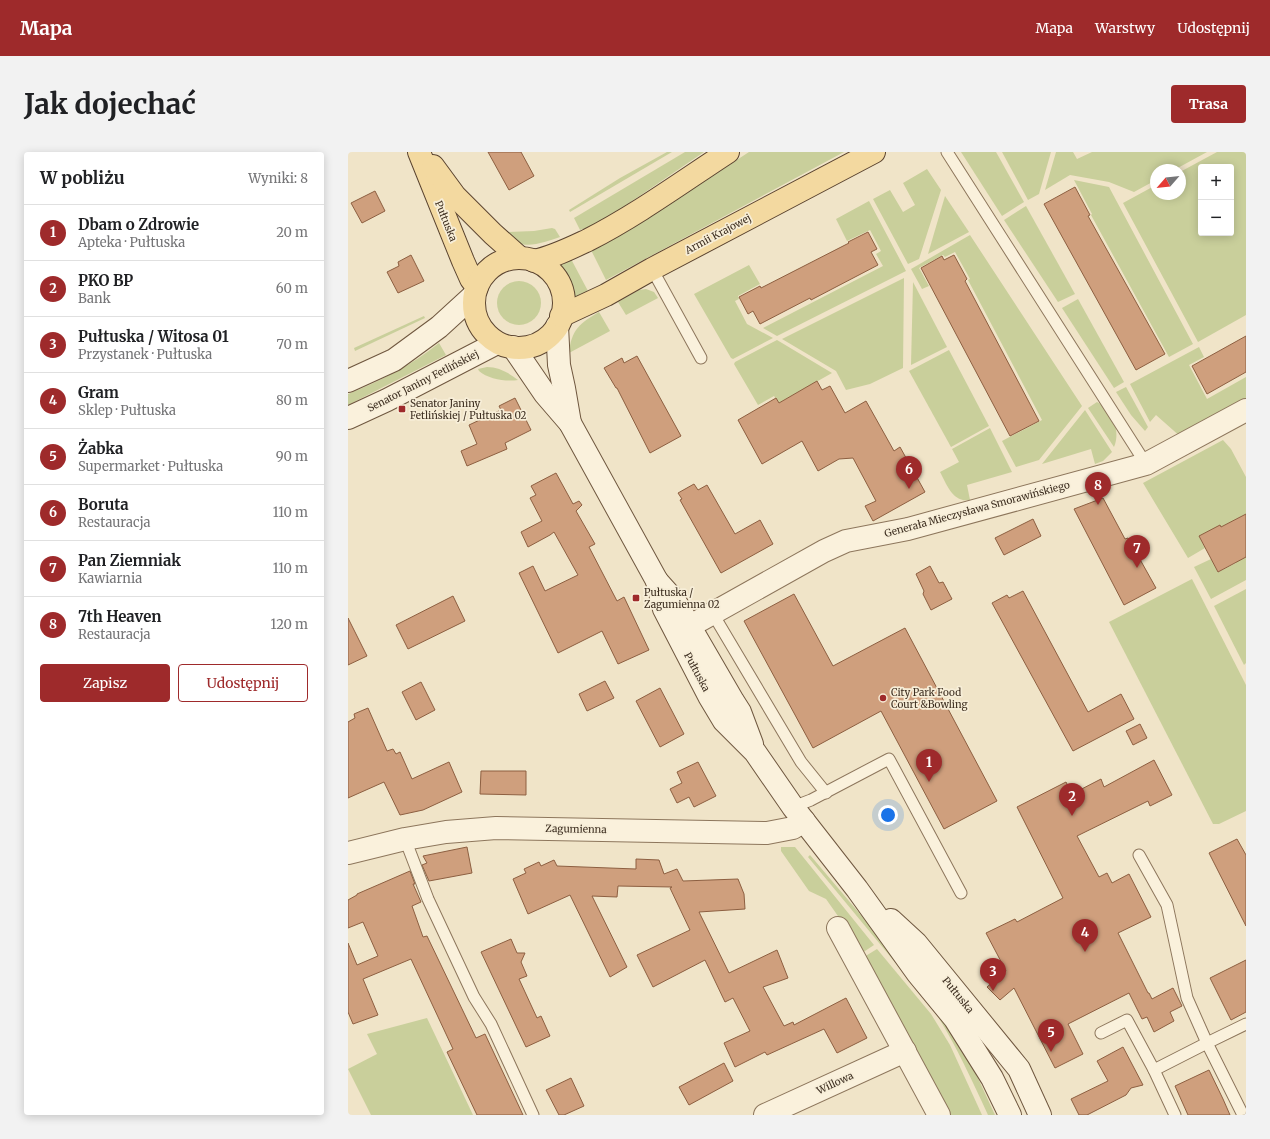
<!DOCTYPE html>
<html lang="pl">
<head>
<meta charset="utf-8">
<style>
  body { margin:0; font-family:Merriweather,serif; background:#f2f2f2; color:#202124 }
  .controls { position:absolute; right:12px; top:12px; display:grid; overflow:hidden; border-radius:4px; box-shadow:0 2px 10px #0003 }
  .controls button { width:36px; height:36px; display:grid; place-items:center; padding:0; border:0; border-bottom:1px solid #e0e0e0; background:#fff; color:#202124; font:20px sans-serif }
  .compass { position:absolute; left:802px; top:12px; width:36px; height:36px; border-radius:50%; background:#fff; box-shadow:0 2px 10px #0003; rotate:242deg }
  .you { position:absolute; left:540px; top:663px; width:14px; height:14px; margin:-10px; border:3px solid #fff; border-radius:50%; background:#1a73e8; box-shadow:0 0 0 6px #1a73e833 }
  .badge { display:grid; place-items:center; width:26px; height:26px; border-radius:50%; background:#9e2a2b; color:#fff; font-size:13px; font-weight:700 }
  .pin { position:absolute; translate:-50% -33px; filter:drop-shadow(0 1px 2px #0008) }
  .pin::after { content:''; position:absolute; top:21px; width:14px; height:12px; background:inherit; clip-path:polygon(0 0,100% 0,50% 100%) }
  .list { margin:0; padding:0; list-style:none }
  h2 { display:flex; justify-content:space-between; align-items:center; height:52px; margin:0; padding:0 16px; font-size:17px }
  h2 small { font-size:13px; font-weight:400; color:#757577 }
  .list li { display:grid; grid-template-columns:26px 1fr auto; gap:12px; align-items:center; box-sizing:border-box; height:56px; padding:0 16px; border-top:1px solid #e0e0e0 }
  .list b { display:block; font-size:15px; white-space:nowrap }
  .list p { margin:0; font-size:13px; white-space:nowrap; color:#757577 }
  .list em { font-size:13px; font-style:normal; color:#757577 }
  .actions { display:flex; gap:8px; padding:12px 16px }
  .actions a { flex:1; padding:9px 0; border:1px solid #9e2a2b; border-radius:4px; text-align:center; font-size:14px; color:#9e2a2b }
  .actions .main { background:#9e2a2b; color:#fff }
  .map { position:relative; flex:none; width:898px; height:963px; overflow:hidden; border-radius:4px }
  header { display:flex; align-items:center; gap:24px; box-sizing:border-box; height:56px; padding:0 20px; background:#9e2a2b; color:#fff }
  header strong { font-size:19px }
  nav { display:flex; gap:22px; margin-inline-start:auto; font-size:14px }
  .intro { display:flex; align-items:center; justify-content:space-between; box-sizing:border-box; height:96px; padding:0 24px }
  h1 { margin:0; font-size:28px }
  .button { padding:10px 18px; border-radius:4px; background:#9e2a2b; color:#fff; font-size:14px; font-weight:700 }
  main { display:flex; gap:24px; padding:0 24px }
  aside { flex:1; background:#fff; border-radius:4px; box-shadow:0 2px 10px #0003 }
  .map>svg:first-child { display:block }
  .green { fill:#c9cf9b; fill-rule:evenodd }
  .building { fill:#cf9f7d; stroke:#8d5f41 }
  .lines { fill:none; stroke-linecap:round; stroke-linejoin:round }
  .service-casing { stroke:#8d765c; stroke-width:13 }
  .minor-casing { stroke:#8d765c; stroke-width:24 }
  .secondary-casing { stroke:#6f573f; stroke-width:24 }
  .primary-casing { stroke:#5b4430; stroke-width:24 }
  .service { stroke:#faf1dc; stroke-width:11 }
  .minor { stroke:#faf1dc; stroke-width:22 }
  .secondary { stroke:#faf1dc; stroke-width:22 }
  .primary { stroke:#f3d9a0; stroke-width:22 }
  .poi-dot { fill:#9e2a2b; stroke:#f7eed8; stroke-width:1.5 }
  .labels { text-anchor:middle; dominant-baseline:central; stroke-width:3.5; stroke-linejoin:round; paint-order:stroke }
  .street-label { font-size:10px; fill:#3d2e20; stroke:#f7eed8 }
  .poi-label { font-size:10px; fill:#3d2e20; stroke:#f7eed8; text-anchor:start }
</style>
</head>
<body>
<header>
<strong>Mapa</strong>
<nav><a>Mapa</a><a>Warstwy</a><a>Udostępnij</a></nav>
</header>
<div class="intro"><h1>Jak dojechać</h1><a class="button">Trasa</a></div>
<main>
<aside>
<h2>W pobliżu<small>Wyniki: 8</small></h2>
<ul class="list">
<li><span class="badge">1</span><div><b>Dbam o Zdrowie</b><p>Apteka · Pułtuska</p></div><em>20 m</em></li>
<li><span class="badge">2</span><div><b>PKO BP</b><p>Bank</p></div><em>60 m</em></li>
<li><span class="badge">3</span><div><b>Pułtuska / Witosa 01</b><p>Przystanek · Pułtuska</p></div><em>70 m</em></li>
<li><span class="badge">4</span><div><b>Gram</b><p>Sklep · Pułtuska</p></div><em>80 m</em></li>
<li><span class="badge">5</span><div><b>Żabka</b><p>Supermarket · Pułtuska</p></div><em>90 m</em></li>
<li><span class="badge">6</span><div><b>Boruta</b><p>Restauracja</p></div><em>110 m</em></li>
<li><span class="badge">7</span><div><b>Pan Ziemniak</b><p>Kawiarnia</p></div><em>110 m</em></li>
<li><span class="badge">8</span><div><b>7th Heaven</b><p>Restauracja</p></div><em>120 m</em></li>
</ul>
<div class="actions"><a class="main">Zapisz</a><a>Udostępnij</a></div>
</aside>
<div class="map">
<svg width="898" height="963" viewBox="0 0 898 963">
  <rect width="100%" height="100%" fill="#f0e4c8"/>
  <g class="green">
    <polygon points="319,0 324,0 222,60 221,58 272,26"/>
    <polygon points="337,0 356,0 271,58 241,75 232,78 226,66"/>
    <polygon points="401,0 496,0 258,128 243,98 291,72"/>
    <polygon points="613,0 648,0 676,50 654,64"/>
    <polygon points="654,0 703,0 691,42 680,48"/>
    <polygon points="708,0 725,0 729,7 744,0 859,0 826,18 808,18 808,28 786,40 761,30 722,23 697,38"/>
    <path d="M869,0H898V163L850,190L775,51L808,33V42H832V20ZM853,15H883V81H853Z"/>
    <polygon points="579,17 593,38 571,107 560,112 525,47 542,38 555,60 567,53 555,31"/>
    <polygon points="726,28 761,35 845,192 821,205 743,63 744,62"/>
    <polygon points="597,44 621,80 580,102"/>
    <polygon points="521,49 558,119 429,184 415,176 535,114 528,102 533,99 522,78 499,89 488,67"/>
    <polygon points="678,54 727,142 710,150 656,68"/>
    <path d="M204,76L207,77L212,85C200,89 182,96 170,91C166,89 162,83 158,80L186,79Z"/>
    <polygon points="622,83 734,254 691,308 668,315 654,289 694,268 620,128 622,127 607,100 597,105 595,103 571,116 581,134 574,137 563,117"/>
    <polygon points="223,107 240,139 225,147 218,127 209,114"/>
    <polygon points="401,113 412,132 390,144 391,147 387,149 399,172 425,186 385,207 383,206 346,142"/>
    <polygon points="556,126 555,216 522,232 498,238 488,219 434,187"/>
    <circle cx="171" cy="151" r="22"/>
    <polygon points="565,130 599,195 563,213"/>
    <polygon points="298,137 306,140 310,146 278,163 270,150 291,138"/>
    <polygon points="730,147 776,230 766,236 714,156"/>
    <path d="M251,160L262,179L221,201C223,178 232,171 251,160Z"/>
    <polygon points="76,164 77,166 7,199 6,196"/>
    <polygon points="429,188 484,221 431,251 426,244 410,253 386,212 387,210"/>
    <path d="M91,191L98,203L0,253V242C32,229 64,213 91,191Z"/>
    <polygon points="851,195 856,205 841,213 859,247 898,225 898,251 834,286 808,263 802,270 782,232"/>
    <polygon points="601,198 641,274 603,295 561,219"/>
    <path d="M139,215C151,215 161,221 170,228C158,230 140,227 131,219L130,217Z"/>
    <polygon points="778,235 800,275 797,279 783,263 768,240"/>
    <path d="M749,250C764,257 773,279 766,295L740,256Z"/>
    <polygon points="737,258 764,300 755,309 747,312 743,297 694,312"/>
    <path d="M642,276L664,320L619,333L622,348C605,351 599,333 592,320L611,310L604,297Z"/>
    <polygon points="875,288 883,297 898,325 898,362 873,375 851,384 857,396 840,406 795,331"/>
    <polygon points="882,398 898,405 898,428 863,447 846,415 863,407 870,420 888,411"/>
    <polygon points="844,427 898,533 898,659 871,672 865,672 761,470"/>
    <polygon points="898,437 898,511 896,513 866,454"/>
    <polygon points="433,695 447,695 526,793 514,801 497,774 478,747 461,739 433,699"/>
    <path d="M462,703L562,821L611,885L647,963H640C623,926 606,889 584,855L460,705Z"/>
    <polygon points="529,797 583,862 602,893 634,963 600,963 516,805"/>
    <polygon points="79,866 125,963 23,963 0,917 29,902 19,882"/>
  </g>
  <g class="building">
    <polygon points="140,0 173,0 186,24 161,38"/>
    <polygon points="727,35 742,63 740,64 817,202 788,218 696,52"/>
    <polygon points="27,39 37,59 14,71 3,51"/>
    <polygon points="520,80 529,97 523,100 530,113 463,148 462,146 412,172 405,159 400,162 391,145 412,134 413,136 501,91 500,90"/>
    <polygon points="63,103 76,129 50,141 39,120 51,114 50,110"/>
    <polygon points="606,103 619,127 617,129 691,269 662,284 573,116 594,104 596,108"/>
    <polygon points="898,184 898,220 859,242 844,214"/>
    <polygon points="289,204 333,284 302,301 269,236 268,236 256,216 274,206 276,211"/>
    <polygon points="469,229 474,238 482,234 497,261 518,249 546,299 552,295 577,340 525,369 517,354 528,349 505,306 491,307 470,319 454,289 414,312 390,268 428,246 431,251"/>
    <polygon points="167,246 183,278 157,291 159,297 119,314 113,299 129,292 121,273 153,258 151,254"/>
    <polygon points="208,321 225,352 231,349 234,353 228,359 247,392 241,395 269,449 276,445 301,498 270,512 254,479 210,501 171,421 185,414 197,439 230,423 206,380 202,383 180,395 173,380 194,369 182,346 188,343 183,334"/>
    <polygon points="346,332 350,338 359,333 387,382 412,368 425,392 373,421 332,348 334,347 330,341"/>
    <polygon points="755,346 777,387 780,386 808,436 776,453 726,357"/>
    <polygon points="898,362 898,405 870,420 851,384 872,373 873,375"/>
    <polygon points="685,367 693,384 656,403 647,386"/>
    <polygon points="582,414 591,431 595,430 604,447 583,458 575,442 576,439 568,422"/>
    <polygon points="675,439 740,560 773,542 786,567 725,599 644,451 659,443 661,446"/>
    <polygon points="446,442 485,514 557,476 649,649 596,677 533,559 465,596 396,469"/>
    <polygon points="105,444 117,469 60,497 48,473"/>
    <polygon points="0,466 19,504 0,513"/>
    <polygon points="257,529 266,546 239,559 231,542"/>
    <polygon points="73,530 87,558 68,568 54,540"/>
    <polygon points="312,536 336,582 312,595 288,549"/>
    <polygon points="20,556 39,599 45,597 48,602 52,600 64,627 101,610 114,640 75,658 52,663 36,630 0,646 0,570 7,566 6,562"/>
    <polygon points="792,572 799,586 785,593 778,579"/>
    <polygon points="806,608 824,643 802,654 800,649 729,684 751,725 759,721 764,731 781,722 803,765 770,781 800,841 801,841 804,847 825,836 834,854 822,860 826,869 806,880 799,865 794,867 781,841 720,872 735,902 707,916 666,836 652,848 639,835 658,819 638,781 667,767 669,770 715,746 669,655 718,630 724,642 753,627 756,635"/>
    <polygon points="350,610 368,644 346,655 341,645 329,651 322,637 334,631 329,620"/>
    <polygon points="133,619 178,619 178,643 132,642"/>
    <polygon points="889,687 898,703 898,774 861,701"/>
    <polygon points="119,695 124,721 81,729 74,713 79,711 75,704"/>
    <polygon points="288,707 311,708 316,722 329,717 335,729 390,727 396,742 397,757 351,760 381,821 429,798 440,826 415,835 436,874 445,870 446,873 498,846 519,886 489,901 476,877 419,903 417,900 387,915 376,891 402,879 385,846 377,850 357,808 305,835 289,803 342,778 322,736 324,735 270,734 269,745 244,744 279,815 262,825 222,743 180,762 165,727 178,721 176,717 191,710 193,714 206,708 209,714 288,717"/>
    <polygon points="62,719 67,732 65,732 73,750 64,754 75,785 79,784 128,886 137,882 175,963 129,963 99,900 105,897 63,807 15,827 30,863 5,872 0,860 0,791 9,813 30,804 15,770 0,776 0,748 9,743 9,742"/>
    <polygon points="163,787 169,801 177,801 173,810 179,824 171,827 189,866 193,864 202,884 178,895 133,800"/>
    <polygon points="898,808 898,860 883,868 862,826"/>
    <polygon points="775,895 795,933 783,936 778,943 739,963 731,963 723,947 760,929 749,909"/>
    <polygon points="376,911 385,929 341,953 331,935"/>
    <polygon points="861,918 875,947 882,963 840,963 827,934"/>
    <polygon points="223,926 236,954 216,963 211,963 198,938"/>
  </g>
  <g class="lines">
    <defs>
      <g id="service">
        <polyline points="599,0 798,312"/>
        <polyline points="304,117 353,206"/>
        <polyline points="365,462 453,610 478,641"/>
        <polyline points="445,655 463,648 541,607 613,741"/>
        <polyline points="57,687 80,747 126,845 143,872 185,963"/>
        <polyline points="791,703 819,753 839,846 859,891 806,918 827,963"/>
        <polyline points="753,881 779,868 806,918"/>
        <polyline points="895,963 859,891 898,872"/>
      </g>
      <g id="minor">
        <polyline points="342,474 476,399 498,389 560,377 798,312 898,258"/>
        <polyline points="0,701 57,687 98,680 148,676 419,681 445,676 456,669"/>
        <polyline points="490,776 591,963"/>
        <polyline points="417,963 557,899"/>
      </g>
      <g id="secondary">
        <polyline points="209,174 211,213 216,236 222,271"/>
        <polyline points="165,195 197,242 222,271 309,429 327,449 385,549 392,560 404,592"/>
        <polyline points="0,229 46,208 91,175 126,143"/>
        <polyline points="0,266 39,248 149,191"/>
        <polyline points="309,429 316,457 361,544 376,569 407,600 445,655 509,737 570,822 607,867 644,926 662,963"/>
        <polyline points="543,768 568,791 671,917 692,963"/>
      </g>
      <g id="primary">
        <polyline points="71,0 115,109 123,127 129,135"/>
        <polyline points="85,14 107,44 145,82 172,106"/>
        <circle cx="171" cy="151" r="45"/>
        <path d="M186,109C205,105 223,96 240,88C289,63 334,30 380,0"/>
        <polyline points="213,164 258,143 304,117 526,0"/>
      </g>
    </defs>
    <use href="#service" class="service-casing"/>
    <use href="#minor" class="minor-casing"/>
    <use href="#secondary" class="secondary-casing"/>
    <use href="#primary" class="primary-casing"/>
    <use href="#service" class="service"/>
    <use href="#minor" class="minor"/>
    <use href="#secondary" class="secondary"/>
    <use href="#primary" class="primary"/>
  </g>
  <g class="poi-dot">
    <rect x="50" y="253" width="8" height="8" rx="2"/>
    <rect x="284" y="442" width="8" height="8" rx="2"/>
    <circle cx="535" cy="546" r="4"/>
  </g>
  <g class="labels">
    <g class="street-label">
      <text transform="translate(98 69) rotate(68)">Pułtuska</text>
      <text transform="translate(370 82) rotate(-28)">Armii Krajowej</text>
      <text transform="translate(75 229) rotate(-27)">Senator Janiny Fetlińskiej</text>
      <text transform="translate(629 357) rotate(-15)">Generała Mieczysława Smorawińskiego</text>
      <text transform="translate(349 520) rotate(62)">Pułtuska</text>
      <text transform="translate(228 677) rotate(1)">Zagumienna</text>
      <text transform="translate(610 843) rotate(51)">Pułtuska</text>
      <text transform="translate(487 931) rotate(-25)">Willowa</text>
    </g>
    <g class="poi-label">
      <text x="62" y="251">Senator Janiny<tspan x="62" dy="12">Fetlińskiej / Pułtuska 02</tspan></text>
      <text x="296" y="440">Pułtuska /<tspan x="296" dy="12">Zagumienna 02</tspan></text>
      <text x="543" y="540">City Park Food<tspan x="543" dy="12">Court &amp;Bowling</tspan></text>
    </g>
  </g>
</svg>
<div class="controls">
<button>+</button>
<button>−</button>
</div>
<svg class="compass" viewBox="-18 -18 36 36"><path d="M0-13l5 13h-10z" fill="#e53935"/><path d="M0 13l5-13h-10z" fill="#757577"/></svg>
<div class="you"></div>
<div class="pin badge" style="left:581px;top:630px">1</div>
<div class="pin badge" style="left:724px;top:664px">2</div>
<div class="pin badge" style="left:645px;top:839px">3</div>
<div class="pin badge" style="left:737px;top:800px">4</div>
<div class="pin badge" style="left:703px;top:900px">5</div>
<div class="pin badge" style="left:561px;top:337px">6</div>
<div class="pin badge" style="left:789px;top:416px">7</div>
<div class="pin badge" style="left:750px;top:353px">8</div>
</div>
</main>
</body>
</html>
